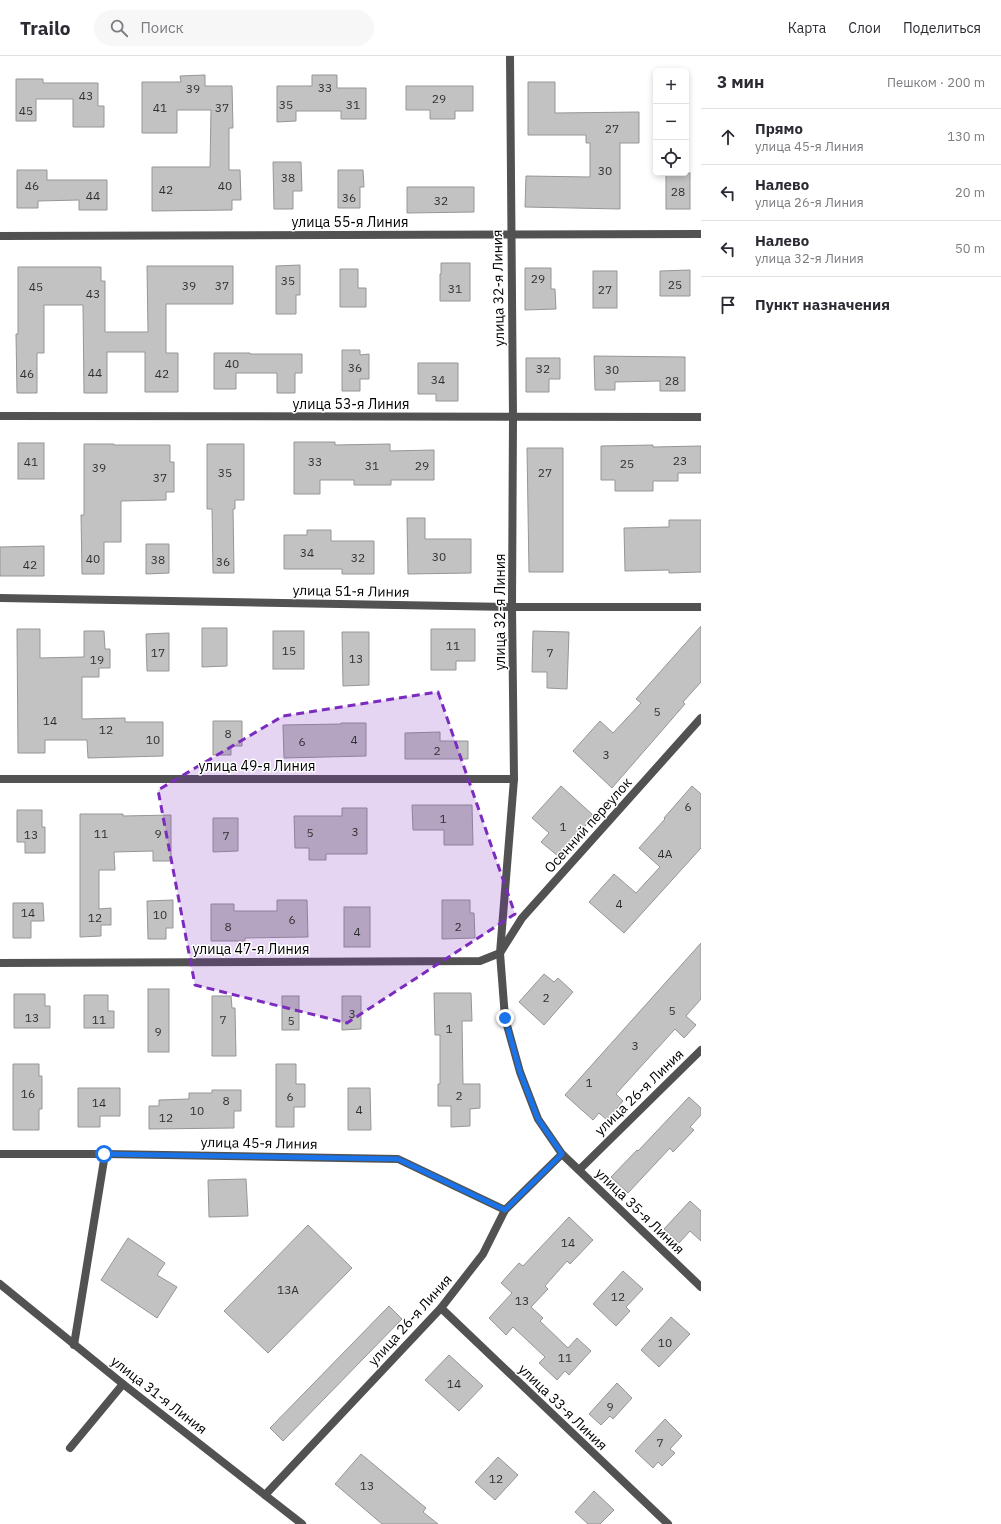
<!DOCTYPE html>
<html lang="ru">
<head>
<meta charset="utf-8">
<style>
  body { margin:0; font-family:"IBM Plex Sans",sans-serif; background:#f7f7f7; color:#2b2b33 }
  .controls { position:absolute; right:12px; top:12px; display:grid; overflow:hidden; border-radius:6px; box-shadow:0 2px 6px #0003 }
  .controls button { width:36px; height:36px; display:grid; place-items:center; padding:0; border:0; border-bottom:1px solid #e1e1e2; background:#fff; color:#2b2b33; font:20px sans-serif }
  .stop { position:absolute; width:12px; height:12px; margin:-9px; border:3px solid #1a73e8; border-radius:50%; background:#fff }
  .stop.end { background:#1a73e8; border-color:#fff; box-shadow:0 1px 4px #0008 }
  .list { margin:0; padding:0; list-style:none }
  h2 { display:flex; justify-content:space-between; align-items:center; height:52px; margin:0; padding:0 16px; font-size:17px }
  h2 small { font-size:13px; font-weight:400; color:#7c7c81 }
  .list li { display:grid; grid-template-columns:26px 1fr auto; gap:12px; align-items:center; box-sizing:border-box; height:56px; padding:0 16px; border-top:1px solid #e1e1e2 }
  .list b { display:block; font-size:15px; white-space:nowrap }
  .list p { margin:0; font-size:13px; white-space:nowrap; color:#7c7c81 }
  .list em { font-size:13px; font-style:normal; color:#7c7c81 }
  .icon { flex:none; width:22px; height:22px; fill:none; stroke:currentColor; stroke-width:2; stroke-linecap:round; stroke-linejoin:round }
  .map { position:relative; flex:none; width:701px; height:1468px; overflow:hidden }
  header { display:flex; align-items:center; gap:24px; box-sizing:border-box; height:56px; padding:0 20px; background:#fff; border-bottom:1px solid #e1e1e2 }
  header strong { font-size:19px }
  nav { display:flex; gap:22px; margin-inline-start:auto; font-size:14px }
  .search { width:280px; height:36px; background:#f7f7f7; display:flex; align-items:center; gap:10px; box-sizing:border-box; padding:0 14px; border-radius:22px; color:#7c7c81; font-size:15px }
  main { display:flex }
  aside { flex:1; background:#fff }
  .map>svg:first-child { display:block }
  .building { fill:#c2c2c2; stroke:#969696 }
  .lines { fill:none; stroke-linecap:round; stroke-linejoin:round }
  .service { stroke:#525252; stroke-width:8 }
  .minor { stroke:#525252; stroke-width:8 }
  .tertiary { stroke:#525252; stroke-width:8 }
  .route { stroke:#1a73e8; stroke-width:5 }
  .marked { fill:#7b2cbf; fill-opacity:0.2; stroke:#7b2cbf; stroke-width:3; stroke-dasharray:8 5; stroke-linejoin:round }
  .labels { text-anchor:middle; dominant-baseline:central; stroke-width:3; stroke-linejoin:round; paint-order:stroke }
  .number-label { font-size:12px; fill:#303030 }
  .street-label { font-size:14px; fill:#000; stroke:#fff }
</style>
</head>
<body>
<header>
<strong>Trailo</strong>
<div class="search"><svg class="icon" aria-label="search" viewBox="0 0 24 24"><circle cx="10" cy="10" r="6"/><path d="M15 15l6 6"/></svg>Поиск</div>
<nav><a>Карта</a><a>Слои</a><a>Поделиться</a></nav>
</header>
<main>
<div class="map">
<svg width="701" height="1468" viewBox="0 0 701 1468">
  <rect width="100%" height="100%" fill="#fff"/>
  <g class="building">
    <polygon points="205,19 205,30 232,30 233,72 229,72 229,114 240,114 241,144 232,144 232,154 152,155 152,111 210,111 211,54 177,54 177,77 142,77 142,26 181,26 180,20"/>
    <polygon points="312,19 337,19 337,32 366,32 366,63 341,63 341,55 296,55 296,65 277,66 277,30 312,30"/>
    <polygon points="16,23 43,23 43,27 98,27 98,50 104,50 104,71 73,71 73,43 36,43 36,65 16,65"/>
    <polygon points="528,26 555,26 555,57 639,56 639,87 620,87 620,153 525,151 526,120 590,121 590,87 586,87 586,79 528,79"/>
    <polygon points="406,30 473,30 473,55 455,55 455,63 430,63 430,54 406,54"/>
    <polygon points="273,106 301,106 302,135 293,135 293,153 274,153"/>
    <polygon points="17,114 47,114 47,124 107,124 107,154 79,154 79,144 38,145 38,152 17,152"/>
    <polygon points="338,114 363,114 364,131 360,131 360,152 338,152"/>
    <rect x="666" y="117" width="24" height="36"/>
    <polygon points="407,131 474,131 474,156 407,157"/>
    <polygon points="441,207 470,207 470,245 440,245 440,218 441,218"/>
    <polygon points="300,209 300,239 296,239 296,258 276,258 276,210"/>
    <polygon points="147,210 233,210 233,248 166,248 166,297 178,297 178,336 145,336 145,296 107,296 107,337 84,337 83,249 44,249 44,297 37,297 37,337 17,337 16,278 18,278 18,211 101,211 101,225 105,225 105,276 148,276"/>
    <polygon points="525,212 551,212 551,233 555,233 556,253 525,254"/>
    <polygon points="340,213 358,213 358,232 366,232 366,251 340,251"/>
    <polygon points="690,214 690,240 660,240 660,215"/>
    <rect x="593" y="215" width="24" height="37"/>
    <polygon points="342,294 360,294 360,299 369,298 369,323 360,323 360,335 342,335"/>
    <polygon points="214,297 250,297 250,298 302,298 302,317 295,317 295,337 277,337 277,317 236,317 236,333 214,333"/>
    <polygon points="594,300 685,301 685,335 660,335 660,325 615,326 615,334 595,334"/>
    <polygon points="526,302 560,302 560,323 549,323 549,336 526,336"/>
    <polygon points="418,307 458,307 458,345 436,345 436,338 418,338"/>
    <polygon points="294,386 335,386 335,389 390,388 390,395 434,394 434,424 391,424 391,429 354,429 354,424 320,424 320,438 294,438"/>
    <rect x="18" y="387" width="26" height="36"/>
    <polygon points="84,388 114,388 114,389 170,389 170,406 174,406 174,436 166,436 166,444 121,445 121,486 104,486 104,518 82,518 81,459 84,459"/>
    <polygon points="207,388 244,388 244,444 235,444 235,453 233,453 234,517 213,517 212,453 207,453"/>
    <polygon points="653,389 653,391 701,390 701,417 678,417 678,425 653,425 653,435 615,435 615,424 601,424 601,390"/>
    <polygon points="527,392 563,392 563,516 529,516"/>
    <polygon points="407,462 425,462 425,483 471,483 471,517 408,518"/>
    <polygon points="669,464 701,464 701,516 669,517 669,514 625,515 624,472 669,471"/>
    <polygon points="307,474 331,474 331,485 374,485 374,518 342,518 342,513 284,513 284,479 307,479"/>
    <polygon points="146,488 169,488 169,517 146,518"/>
    <polygon points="44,490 44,520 0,520 0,491"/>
    <polygon points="701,570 701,626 683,646 685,648 612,732 573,695 600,665 613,677 641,647 636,643"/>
    <polygon points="202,572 227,572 227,610 202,611"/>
    <polygon points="17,573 40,573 40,602 84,601 84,575 104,575 105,593 110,593 110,612 99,612 99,621 82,621 82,663 125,662 125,666 163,666 163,700 88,702 87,684 45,684 45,697 18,697"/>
    <polygon points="431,573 475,573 475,605 456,605 456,614 431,614"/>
    <rect x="273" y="575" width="31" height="38"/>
    <polygon points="533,575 569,576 567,633 547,632 547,616 532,616"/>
    <polygon points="342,576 369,576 369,629 343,630"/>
    <polygon points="169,577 169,615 147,615 146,578"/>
    <polygon points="213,665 242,665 242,690 231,690 231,699 213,699"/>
    <polygon points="341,667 366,667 366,700 284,702 283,669 341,668"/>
    <polygon points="440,676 440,685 468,685 468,703 405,703 405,677"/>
    <polygon points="561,730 594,760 558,800 541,786 549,777 532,762"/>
    <polygon points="692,730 701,738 701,792 624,877 589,846 614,818 636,837 660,811 639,792 665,763 664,762"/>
    <polygon points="412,749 472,749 473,789 444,789 444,774 413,774"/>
    <polygon points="342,752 367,752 367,798 326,798 326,804 309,804 309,792 295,792 294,760 342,760"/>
    <polygon points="17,754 42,754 42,771 45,771 45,797 25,797 25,786 17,786"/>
    <polygon points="80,758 123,758 123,760 171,759 171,805 153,805 153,795 114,796 115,814 99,814 99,853 111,852 111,869 101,869 101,880 80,881"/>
    <polygon points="213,762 238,762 238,795 213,796"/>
    <polygon points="173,844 173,872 166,872 166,883 148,883 147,845"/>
    <polygon points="277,844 307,844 308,881 245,882 245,885 211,885 211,848 234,848 234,855 277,855"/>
    <polygon points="442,844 470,844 470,857 474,857 475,882 442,883"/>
    <polygon points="13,847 43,847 44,865 31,865 31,882 13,882"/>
    <rect x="344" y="851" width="26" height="40"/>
    <polygon points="701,887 701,943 686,960 696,969 684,982 675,973 616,1038 623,1045 607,1064 599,1057 593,1064 565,1039"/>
    <polygon points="544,918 554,926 558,922 573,936 544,969 519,946"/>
    <rect x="148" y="933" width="21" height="63"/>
    <polygon points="434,937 471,937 472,965 462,965 463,1028 480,1028 480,1052 470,1053 470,1070 451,1071 451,1050 438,1050 438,1028 440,1028 440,979 435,979"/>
    <polygon points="14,938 45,938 45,950 50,950 50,972 14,972"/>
    <polygon points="84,939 108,939 108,955 114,955 114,972 84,972"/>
    <polygon points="212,940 231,940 232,952 235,952 236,1000 212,1000"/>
    <rect x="282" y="940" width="17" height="34"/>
    <polygon points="342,940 361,940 361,973 342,974"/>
    <polygon points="13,1008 39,1008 39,1020 42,1020 42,1053 39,1053 39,1074 13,1074"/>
    <polygon points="276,1008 296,1008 296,1028 305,1028 305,1051 294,1051 294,1071 276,1071"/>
    <polygon points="78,1032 120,1032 120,1060 100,1060 100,1071 78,1071"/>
    <polygon points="348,1032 370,1032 371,1074 348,1074"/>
    <polygon points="212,1034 241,1034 241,1055 234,1055 234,1072 149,1073 149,1050 159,1050 159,1044 189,1043 189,1037 212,1037"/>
    <polygon points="689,1041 701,1052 701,1059 690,1071 694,1074 673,1096 670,1092 628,1137 611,1121 637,1094 638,1095"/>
    <polygon points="246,1123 248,1160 209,1161 208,1124"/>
    <polygon points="690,1145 701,1155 701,1185 690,1175 679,1187 664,1173"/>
    <polygon points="569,1161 593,1184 570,1208 567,1205 545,1230 548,1233 531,1251 543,1262 540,1265 568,1292 577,1282 591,1295 569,1319 565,1315 557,1324 539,1307 545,1301 513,1271 506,1279 489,1262 512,1237 501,1227 519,1207 523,1210"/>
    <polygon points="308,1169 352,1212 268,1297 224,1255"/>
    <polygon points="128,1182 165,1207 157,1219 177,1231 157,1262 101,1224"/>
    <polygon points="623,1215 643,1233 626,1251 630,1255 616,1270 593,1248"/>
    <polygon points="389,1250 402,1263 283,1385 270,1372"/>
    <polygon points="671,1261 690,1278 659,1311 641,1294"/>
    <polygon points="449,1299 483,1330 459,1355 425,1324"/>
    <polygon points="617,1327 632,1342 613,1363 610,1360 601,1369 589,1358"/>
    <polygon points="665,1363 682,1380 670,1393 675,1397 662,1410 658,1406 653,1412 635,1395"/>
    <polygon points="361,1398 426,1452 423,1456 438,1468 382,1468 335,1428"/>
    <polygon points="498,1401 518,1419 495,1444 475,1426"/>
    <polygon points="594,1435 614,1454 600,1468 588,1468 575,1456"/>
  </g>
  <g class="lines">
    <g class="service">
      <polyline points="74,1289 105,1098"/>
      <polyline points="70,1392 123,1328"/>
    </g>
    <g class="minor">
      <polyline points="510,0 513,361 512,551 514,723 500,897 505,962 520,1016 538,1063 562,1098 701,1231"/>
      <polyline points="0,180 701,178"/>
      <polyline points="0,360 701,361"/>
      <polyline points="0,542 512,551 701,551"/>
      <polyline points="0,723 514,723"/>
      <polyline points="0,907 480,905 500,897 522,862 701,662"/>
      <polyline points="0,1098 105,1098 398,1103 505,1154"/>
      <polyline points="579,1114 701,994"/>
      <polyline points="441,1252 668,1468"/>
      <polyline points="265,1439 441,1252 483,1198 505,1154 562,1098"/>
    </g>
    <polyline class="tertiary" points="0,1228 123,1328 302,1468"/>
  </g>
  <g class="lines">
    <polyline class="route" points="104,1098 398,1103 505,1154 562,1098 538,1063 520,1016 505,962"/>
  </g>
  <path class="marked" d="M438,636L515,858L347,967L195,929L158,734L283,660Z"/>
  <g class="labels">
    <g class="number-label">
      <text x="325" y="31">33</text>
      <text x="193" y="32">39</text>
      <text x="86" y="39">43</text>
      <text x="439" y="42">29</text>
      <text x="286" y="48">35</text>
      <text x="353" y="48">31</text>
      <text x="160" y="51">41</text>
      <text x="222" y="51">37</text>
      <text x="26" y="54">45</text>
      <text x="612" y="72">27</text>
      <text x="605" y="114">30</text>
      <text x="288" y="121">38</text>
      <text x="32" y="129">46</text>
      <text x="225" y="129">40</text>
      <text x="166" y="133">42</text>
      <text x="678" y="135">28</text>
      <text x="93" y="139">44</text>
      <text x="349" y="141">36</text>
      <text x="441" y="144">32</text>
      <text x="538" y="222">29</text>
      <text x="288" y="224">35</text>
      <text x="675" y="228">25</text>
      <text x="189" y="229">39</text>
      <text x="222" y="229">37</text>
      <text x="36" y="230">45</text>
      <text x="455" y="232">31</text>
      <text x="605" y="233">27</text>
      <text x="93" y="237">43</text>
      <text x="232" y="307">40</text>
      <text x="355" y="311">36</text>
      <text x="543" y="312">32</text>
      <text x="612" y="313">30</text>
      <text x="95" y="316">44</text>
      <text x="27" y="317">46</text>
      <text x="162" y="317">42</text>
      <text x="438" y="323">34</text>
      <text x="672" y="324">28</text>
      <text x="680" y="404">23</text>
      <text x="31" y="405">41</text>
      <text x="315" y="405">33</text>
      <text x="627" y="407">25</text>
      <text x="372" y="409">31</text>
      <text x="422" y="409">29</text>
      <text x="99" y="411">39</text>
      <text x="225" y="416">35</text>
      <text x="545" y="416">27</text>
      <text x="160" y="421">37</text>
      <text x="307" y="496">34</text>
      <text x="439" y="500">30</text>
      <text x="358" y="501">32</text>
      <text x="93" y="502">40</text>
      <text x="158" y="503">38</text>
      <text x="223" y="505">36</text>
      <text x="30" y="508">42</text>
      <text x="453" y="589">11</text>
      <text x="289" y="594">15</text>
      <text x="158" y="596">17</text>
      <text x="550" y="596">7</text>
      <text x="356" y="602">13</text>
      <text x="97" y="603">19</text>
      <text x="657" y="655">5</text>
      <text x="50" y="664">14</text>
      <text x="106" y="673">12</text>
      <text x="228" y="677">8</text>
      <text x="153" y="683">10</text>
      <text x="354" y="683">4</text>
      <text x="302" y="685">6</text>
      <text x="437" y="694">2</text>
      <text x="606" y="698">3</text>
      <text x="688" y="750">6</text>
      <text x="443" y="762">1</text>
      <text x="563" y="770">1</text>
      <text x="355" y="775">3</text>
      <text x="310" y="776">5</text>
      <text x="101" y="777">11</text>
      <text x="158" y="777">9</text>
      <text x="31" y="778">13</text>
      <text x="226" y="779">7</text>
      <text x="665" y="797">4А</text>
      <text x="619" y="847">4</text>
      <text x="28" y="856">14</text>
      <text x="160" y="858">10</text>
      <text x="95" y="861">12</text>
      <text x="292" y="863">6</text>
      <text x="228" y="870">8</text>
      <text x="458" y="870">2</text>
      <text x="357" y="875">4</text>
      <text x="546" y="941">2</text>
      <text x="672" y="954">5</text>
      <text x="352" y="957">3</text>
      <text x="32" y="961">13</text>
      <text x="99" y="963">11</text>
      <text x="223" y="963">7</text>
      <text x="291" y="964">5</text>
      <text x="449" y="972">1</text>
      <text x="158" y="975">9</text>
      <text x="635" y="989">3</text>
      <text x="589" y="1026">1</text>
      <text x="28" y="1037">16</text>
      <text x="459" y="1039">2</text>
      <text x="290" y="1040">6</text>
      <text x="226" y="1044">8</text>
      <text x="99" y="1046">14</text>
      <text x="359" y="1053">4</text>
      <text x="197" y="1054">10</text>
      <text x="166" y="1061">12</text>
      <text x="568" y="1186">14</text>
      <text x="288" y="1233">13А</text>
      <text x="618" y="1240">12</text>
      <text x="522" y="1244">13</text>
      <text x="665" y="1286">10</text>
      <text x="565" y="1301">11</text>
      <text x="454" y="1327">14</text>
      <text x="610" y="1350">9</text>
      <text x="660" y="1386">7</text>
      <text x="496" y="1422">12</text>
      <text x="367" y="1429">13</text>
    </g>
    <g class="street-label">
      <text x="350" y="166">улица 55-я Линия</text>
      <text transform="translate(498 232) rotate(-91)">улица 32-я Линия</text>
      <text x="351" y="348">улица 53-я Линия</text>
      <text transform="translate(351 535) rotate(1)">улица 51-я Линия</text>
      <text transform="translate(500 556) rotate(-90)">улица 32-я Линия</text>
      <text x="257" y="710">улица 49-я Линия</text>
      <text transform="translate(588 769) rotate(-48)">Осенний переулок</text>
      <text x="251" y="893">улица 47-я Линия</text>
      <text transform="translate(639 1036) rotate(-44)">улица 26-я Линия</text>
      <text transform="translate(259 1087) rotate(1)">улица 45-я Линия</text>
      <text transform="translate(640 1155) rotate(44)">улица 35-я Линия</text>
      <text transform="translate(410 1264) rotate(-48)">улица 26-я Линия</text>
      <text transform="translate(159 1339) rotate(38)">улица 31-я Линия</text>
      <text transform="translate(563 1351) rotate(44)">улица 33-я Линия</text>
    </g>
  </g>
</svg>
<div class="controls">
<button>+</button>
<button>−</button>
<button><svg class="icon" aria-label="locate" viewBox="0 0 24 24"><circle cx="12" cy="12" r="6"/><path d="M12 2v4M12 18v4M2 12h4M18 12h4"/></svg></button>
</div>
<div class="stop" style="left:104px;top:1098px"></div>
<div class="stop end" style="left:505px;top:962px"></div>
</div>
<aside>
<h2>3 мин<small>Пешком · 200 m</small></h2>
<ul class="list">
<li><svg class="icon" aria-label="ahead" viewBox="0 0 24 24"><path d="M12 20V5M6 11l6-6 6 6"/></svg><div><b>Прямо</b><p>улица 45-я Линия</p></div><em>130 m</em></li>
<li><svg class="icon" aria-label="left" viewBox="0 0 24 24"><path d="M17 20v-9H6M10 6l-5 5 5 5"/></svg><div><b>Налево</b><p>улица 26-я Линия</p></div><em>20 m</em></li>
<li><svg class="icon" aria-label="left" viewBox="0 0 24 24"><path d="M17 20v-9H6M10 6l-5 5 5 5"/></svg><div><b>Налево</b><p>улица 32-я Линия</p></div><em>50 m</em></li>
<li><svg class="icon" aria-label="arrive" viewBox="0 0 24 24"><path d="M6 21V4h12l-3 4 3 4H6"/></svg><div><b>Пункт назначения</b></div></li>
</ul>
</aside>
</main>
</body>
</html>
